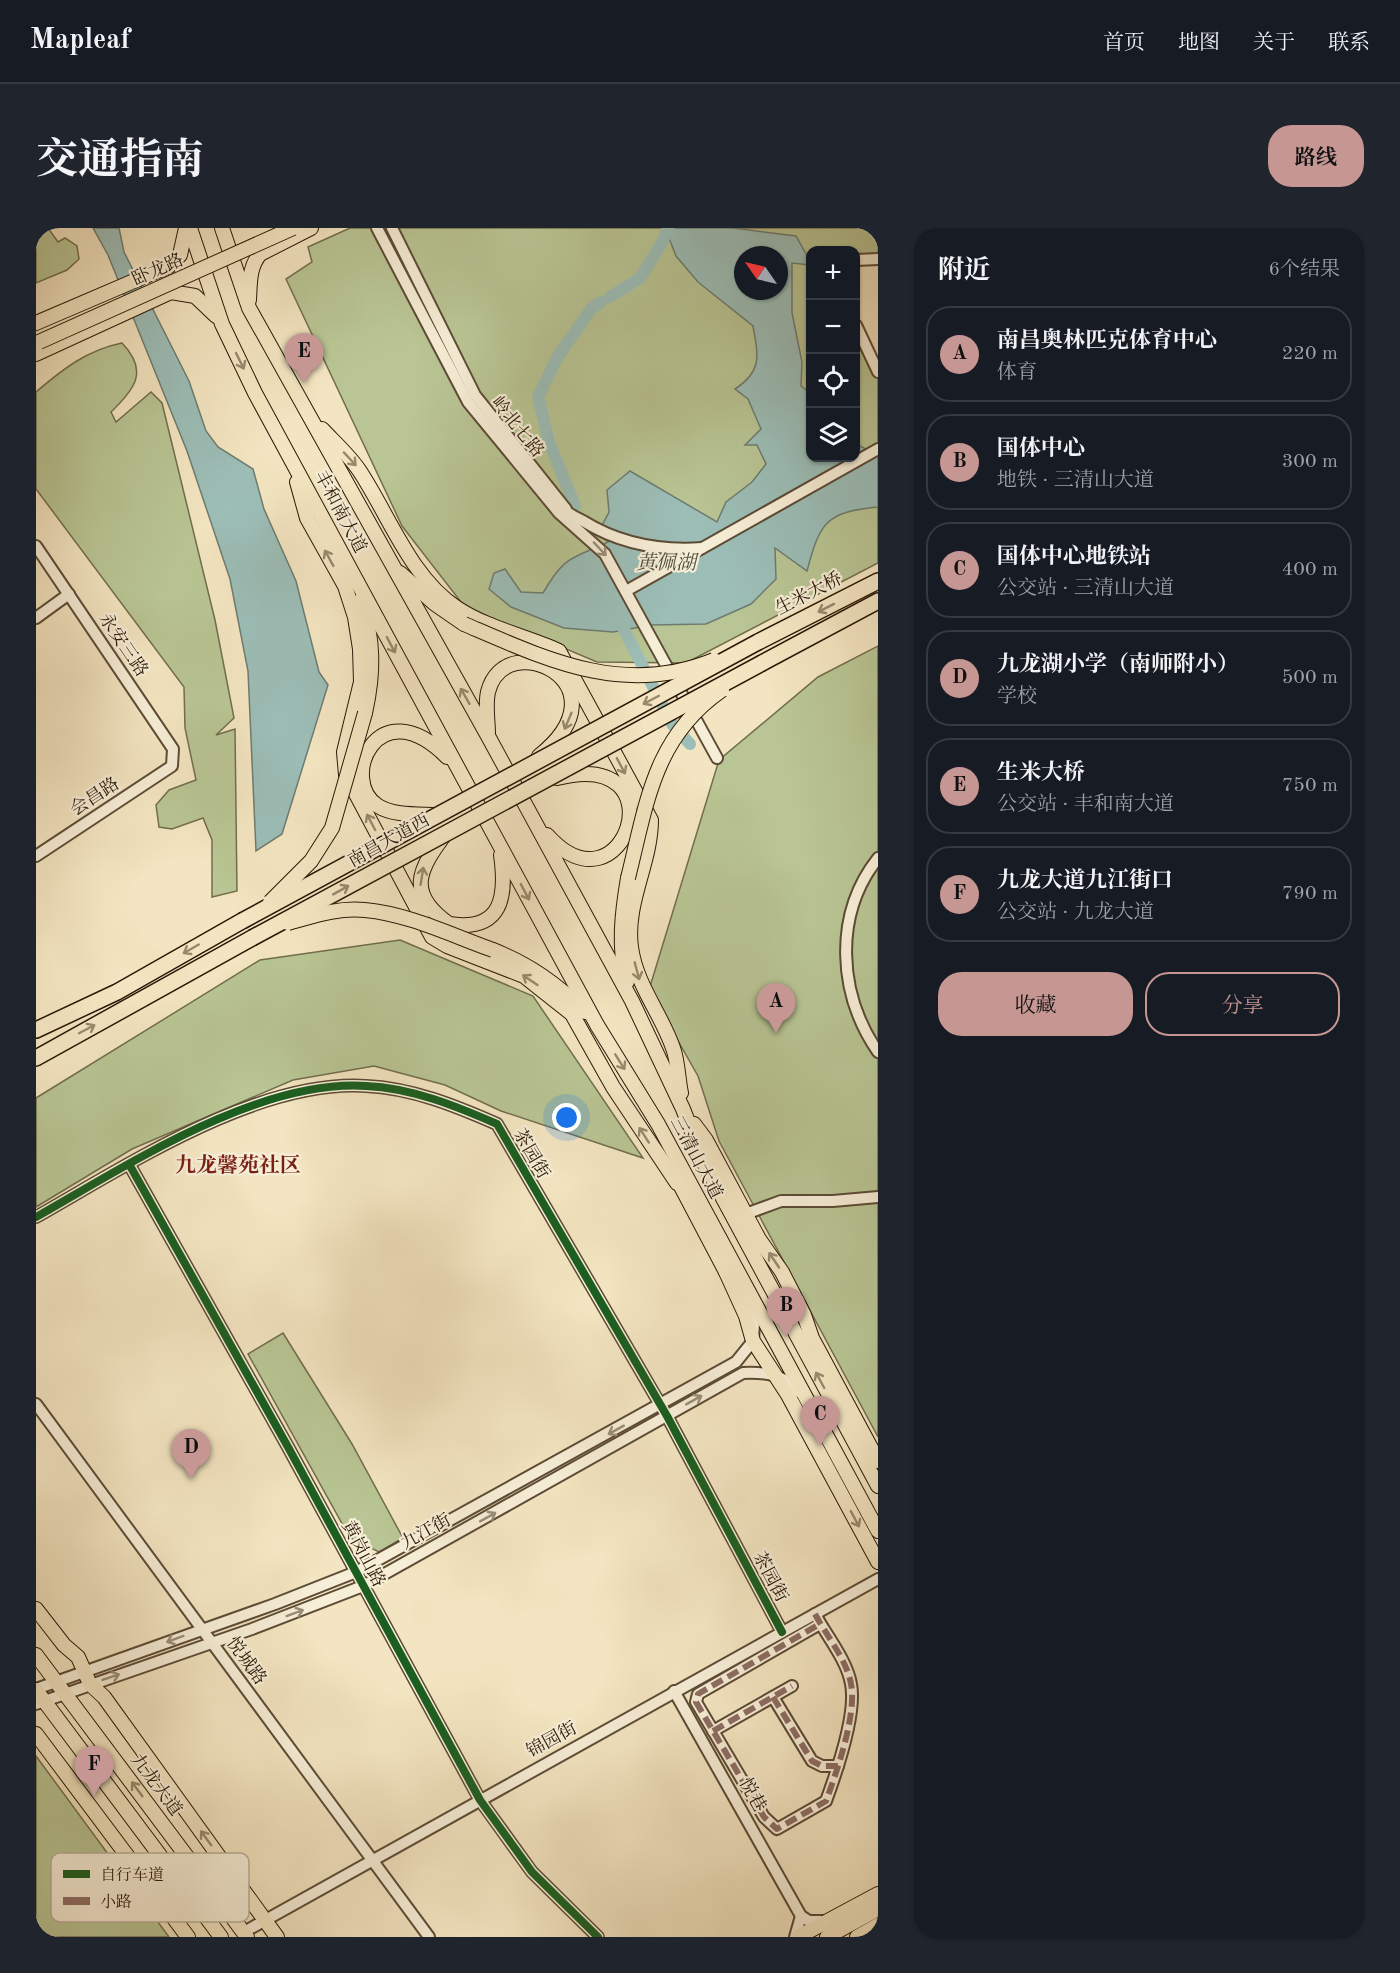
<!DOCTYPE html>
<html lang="zh">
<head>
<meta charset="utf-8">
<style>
  body { margin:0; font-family:"Old Standard TT","Noto Serif SC",serif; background:#20242c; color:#f1f3f6 }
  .controls { position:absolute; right:18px; top:18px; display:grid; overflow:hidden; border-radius:12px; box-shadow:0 2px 4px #0004 }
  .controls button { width:54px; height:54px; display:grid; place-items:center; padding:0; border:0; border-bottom:2px solid #363941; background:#171b24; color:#f1f3f6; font:30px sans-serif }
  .compass { position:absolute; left:698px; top:18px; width:54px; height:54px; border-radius:50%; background:#171b24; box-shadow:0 2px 4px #0004; rotate:304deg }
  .you { position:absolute; left:531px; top:890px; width:21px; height:21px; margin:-15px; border:4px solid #fff; border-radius:50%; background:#1a73e8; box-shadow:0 0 0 9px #1a73e833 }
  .badge { display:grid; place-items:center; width:39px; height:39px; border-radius:50%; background:#c59692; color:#111; font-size:20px; font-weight:700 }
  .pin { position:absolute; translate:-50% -50px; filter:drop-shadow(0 2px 3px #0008) }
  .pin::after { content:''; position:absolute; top:32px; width:21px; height:18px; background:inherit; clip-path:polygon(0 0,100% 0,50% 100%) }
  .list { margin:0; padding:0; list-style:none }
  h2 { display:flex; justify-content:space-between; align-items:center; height:78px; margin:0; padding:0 24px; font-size:26px }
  h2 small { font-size:20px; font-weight:400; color:#9ea1a6 }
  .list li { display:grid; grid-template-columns:39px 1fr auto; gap:18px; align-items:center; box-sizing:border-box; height:96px; margin:0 12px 12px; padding:0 12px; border:2px solid #363941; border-radius:24px }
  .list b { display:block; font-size:22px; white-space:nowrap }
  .list p { margin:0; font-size:20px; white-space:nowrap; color:#9ea1a6 }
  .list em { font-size:20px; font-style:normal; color:#9ea1a6 }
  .actions { display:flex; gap:12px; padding:18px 24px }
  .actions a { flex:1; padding:14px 0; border:2px solid #c59692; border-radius:24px; text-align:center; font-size:21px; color:#c59692 }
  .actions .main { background:#c59692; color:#111 }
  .icon { flex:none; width:33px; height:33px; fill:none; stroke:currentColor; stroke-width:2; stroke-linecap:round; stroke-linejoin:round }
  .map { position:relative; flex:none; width:842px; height:1709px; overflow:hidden; border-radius:24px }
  header { display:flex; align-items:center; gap:36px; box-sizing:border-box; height:84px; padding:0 30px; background:#171b24; border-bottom:2px solid #363941 }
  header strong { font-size:28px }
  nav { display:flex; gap:33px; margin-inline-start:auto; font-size:21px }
  .intro { display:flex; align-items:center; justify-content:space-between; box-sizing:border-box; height:144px; padding:0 36px }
  h1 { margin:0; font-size:42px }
  .button { padding:15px 27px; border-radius:24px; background:#c59692; color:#111; font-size:21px; font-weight:700 }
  main { display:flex; gap:36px; padding:0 36px }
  aside { flex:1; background:#171b24; border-radius:24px; box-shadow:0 2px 4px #0004 }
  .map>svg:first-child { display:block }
  .green { fill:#b9c594; stroke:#716e4d; stroke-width:1.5; fill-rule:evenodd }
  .water { fill:#9cbeb7; stroke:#6e7c70; stroke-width:1.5; fill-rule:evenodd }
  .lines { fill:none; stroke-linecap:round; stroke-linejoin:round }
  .river { stroke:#9cbeb7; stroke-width:12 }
  .minor-casing { stroke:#5c4b35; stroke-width:14 }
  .major-casing { stroke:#291806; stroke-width:16 }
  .highway-casing { stroke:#291806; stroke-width:18 }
  .minor { stroke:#f7eed7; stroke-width:10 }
  .major { stroke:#f3e5c1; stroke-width:14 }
  .highway { stroke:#f3e5c1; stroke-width:15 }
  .major-bridge-casing { stroke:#291806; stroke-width:16; stroke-linecap:butt }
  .highway-bridge-casing { stroke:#291806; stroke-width:18; stroke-linecap:butt }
  .major-bridge { stroke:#f3e5c1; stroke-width:14 }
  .highway-bridge { stroke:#f3e5c1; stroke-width:15 }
  .quiet { stroke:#8d6e63; stroke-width:6; stroke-dasharray:12 6; stroke-linecap:butt }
  .cycleway-casing { stroke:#f7eed7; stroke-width:11 }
  .cycleway { stroke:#1b5e20; stroke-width:8 }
  .oneway { stroke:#98896d }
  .oneway2 { stroke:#9a8e79 }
  .labels { text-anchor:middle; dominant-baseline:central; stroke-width:4.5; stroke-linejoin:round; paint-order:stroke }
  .street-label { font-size:18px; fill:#291806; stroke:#f7eed7 }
  .water-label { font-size:20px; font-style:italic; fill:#515244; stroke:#f7eed7 }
  .quarter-label { font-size:21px; font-weight:bold; fill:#7a1f14; stroke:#f7eed7 }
  .key { fill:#f7eed7; stroke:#b9ae98; stroke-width:1.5 }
  .key-label { font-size:16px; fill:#291806 }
</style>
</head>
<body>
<header>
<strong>Mapleaf</strong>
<nav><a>首页</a><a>地图</a><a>关于</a><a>联系</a></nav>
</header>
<div class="intro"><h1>交通指南</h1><a class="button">路线</a></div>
<main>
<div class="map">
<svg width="842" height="1709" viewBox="0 0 842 1709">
  <rect width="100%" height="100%" fill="#f3e5c1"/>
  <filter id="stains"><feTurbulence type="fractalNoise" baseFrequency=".00333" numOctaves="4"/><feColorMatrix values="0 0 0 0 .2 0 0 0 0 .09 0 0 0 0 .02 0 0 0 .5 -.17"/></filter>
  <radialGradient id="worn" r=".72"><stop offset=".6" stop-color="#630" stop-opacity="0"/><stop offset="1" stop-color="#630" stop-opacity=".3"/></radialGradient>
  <g class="green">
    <polygon points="0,0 12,0 22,14 29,10 41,18 43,31 31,42 0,55"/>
    <path d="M314,0H842V31L820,32V22H774V230H820V97L842,144V335L650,435L561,434L428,378L366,298L250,51L276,34L272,19ZM707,27H743V63H707Z"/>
    <path d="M86,115C113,143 99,161 75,184L80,194L115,164L126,175L179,392L198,490L180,507L199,501L201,663L176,669V612L167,590L136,601L123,599L120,577L133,562L160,552L149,500L148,459L0,261V164C27,141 51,122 86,115Z"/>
    <polygon points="842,418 842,1209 683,913 662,848 613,762 683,532 782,449"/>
    <polygon points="364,712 497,768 607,930 465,883 409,857 338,838 257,852 96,921 0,979 0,870 224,732"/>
    <polygon points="247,1105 316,1216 367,1310 343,1324 314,1310 212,1126"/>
    <polygon points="0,1528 133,1709 0,1709"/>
  </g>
  <g class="water">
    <polygon points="57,0 83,0 88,24 153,153 170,203 182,219 217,241 228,281 260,353 283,444 292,457 246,606 220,623 212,443 194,351 151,223 72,27"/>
    <path d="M629,0H697L760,8L774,33V37L756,35V85L766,134L765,158L774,165V230H820V216L842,227V279C790,284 784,294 771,343L739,320L740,351L715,376L670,396L615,397L577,404L528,400L475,379L453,361L458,345L469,341L485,364L507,365C529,327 534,332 572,314L562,305L573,284L571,262L594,243L681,294L690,274L716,254L730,236L721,217H709L725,201L712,171L699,161C727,143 722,127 717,98L662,54L640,28ZM707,27H743V63H707Z"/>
  </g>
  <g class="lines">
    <g class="river">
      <polyline points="574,69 604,50 626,15 632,0"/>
      <polyline points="539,278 513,214 502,169 522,128 556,80 565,74"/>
      <polyline points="581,388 636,496 654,516"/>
    </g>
    <defs>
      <g id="minor">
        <polyline points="341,0 432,174 523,285 569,326 681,530"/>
        <polyline points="356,0 439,167 530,281"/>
        <polyline points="820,32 842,31"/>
        <polyline points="820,97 842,144"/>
        <path d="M524,278C530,285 539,289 547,293C584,316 624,323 666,320"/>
        <polyline points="0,318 137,521 136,538 0,628"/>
        <polyline points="590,363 842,221"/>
        <polyline points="0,390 33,366"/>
        <path d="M842,630C797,687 802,766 842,824"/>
        <polyline points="93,936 252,1219 444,1572 496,1644 562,1709"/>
        <polyline points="704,988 745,973 797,973 842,969"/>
        <path d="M0,989C92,937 222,851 330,858C376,860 420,878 461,896L631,1188L746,1404"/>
        <polyline points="0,1176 393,1709"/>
        <path d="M779,1386C790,1407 811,1432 815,1456C821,1486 801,1543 790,1573L741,1601L728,1589L660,1474L662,1466L784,1396"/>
        <polyline points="0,1461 239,1376 320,1344 700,1134 717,1113 719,1076"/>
        <polyline points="638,1463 765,1688"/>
        <polyline points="737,1469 776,1533 786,1538 802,1538"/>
        <path d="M0,1476L216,1401L327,1358L707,1145C729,1144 748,1146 763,1164"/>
        <polyline points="677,1503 756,1458"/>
        <polyline points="208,1704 842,1351"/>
        <polyline points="759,1709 765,1688 773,1693 790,1693"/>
      </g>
      <g id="major">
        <polyline points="154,0 186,96 219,165 561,797 622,896 842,1303"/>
        <polyline points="186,0 213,80 452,508 596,773 647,881 668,935 842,1258"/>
        <path d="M213,72C214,55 213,39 224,26L275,0"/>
        <polyline points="0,95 133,38 144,27 150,0"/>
        <polyline points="0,126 135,64 159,68 180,88"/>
        <path d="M286,201C298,214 313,227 323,242C353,287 374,349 421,380C451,400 490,408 523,423L615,592C615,635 589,675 595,719C600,757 625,785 637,820C642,833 642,851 645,865"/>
        <polyline points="261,254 271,290 309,358 319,389 324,421 325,454 308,524 310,547 396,709 411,718 488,748 536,786 577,859 641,955"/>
        <polyline points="364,345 399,376 428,396"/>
        <path d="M325,372C338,411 338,445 329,485"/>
        <path d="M452,506C452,493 449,478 452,464C469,396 594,456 503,528"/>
        <path d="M401,587C382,586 358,588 342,578C302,553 341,459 411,529"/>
        <path d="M410,605C383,641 369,665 413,696C466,704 471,669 465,627"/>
        <path d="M511,607C588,693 646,518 521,550"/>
        <path d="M457,722C494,737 521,756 549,784"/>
        <path d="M591,754C582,719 586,685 592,650"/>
        <polyline points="658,896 670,912 723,1011 746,1044 768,1087 776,1110 842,1233"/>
        <polyline points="639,947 690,1044 696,1050"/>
        <polyline points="690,1044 710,1088 717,1113 752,1167 842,1334"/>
        <polyline points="0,1381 28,1417 42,1429 54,1456 68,1469 241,1709"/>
        <polyline points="0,1427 211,1709"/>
        <polyline points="0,1462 185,1709"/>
        <polyline points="0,1506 152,1709"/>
        <polyline points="762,1709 842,1666"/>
        <polyline points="791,1709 842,1681"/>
        <polyline points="821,1709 842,1697"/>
      </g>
      <g id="highway">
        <polyline points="722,414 842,353"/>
        <polyline points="726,435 842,373"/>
        <polyline points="0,802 81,764 206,693"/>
        <polyline points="0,830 216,710"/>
      </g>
    </defs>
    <use href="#minor" class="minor-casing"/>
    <use href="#major" class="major-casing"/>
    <use href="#highway" class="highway-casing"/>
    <use href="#minor" class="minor"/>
    <use href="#major" class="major"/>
    <use href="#highway" class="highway"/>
    <defs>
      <g id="major-bridge">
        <polyline points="3,114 257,0"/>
        <path d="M428,396C512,432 588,469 678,432"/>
        <path d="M592,650C611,574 618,509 686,462"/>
        <polyline points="234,674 275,633 296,600 329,485"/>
        <path d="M252,695C277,688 303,679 329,682C373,686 417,708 457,722"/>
      </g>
      <g id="highway-bridge">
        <polyline points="206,693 722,414"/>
        <polyline points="216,710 726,435"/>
      </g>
    </defs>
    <use href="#major-bridge" class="major-bridge-casing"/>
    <use href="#highway-bridge" class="highway-bridge-casing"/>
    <use href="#major-bridge" class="major-bridge"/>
    <use href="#highway-bridge" class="highway-bridge"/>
    <g class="quiet">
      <path d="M779,1386C790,1407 811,1432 815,1456C821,1486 801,1543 790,1573L741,1601L728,1589L660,1474L662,1466L784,1396"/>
      <polyline points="737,1469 776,1533 786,1538 802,1538"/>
      <polyline points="677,1503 756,1458"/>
    </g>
    <defs>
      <g id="cycleway">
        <polyline points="93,936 252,1219 444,1572 496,1644 562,1709"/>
        <path d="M0,989C92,937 222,851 330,858C376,860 420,878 461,896L631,1188L746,1404"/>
      </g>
    </defs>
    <use href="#cycleway" class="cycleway-casing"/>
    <use href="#cycleway" class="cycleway"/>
  </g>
  <defs><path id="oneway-shaft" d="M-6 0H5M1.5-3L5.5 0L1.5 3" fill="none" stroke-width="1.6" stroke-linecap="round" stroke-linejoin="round" transform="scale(1.5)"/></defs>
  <g class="oneway">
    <use href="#oneway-shaft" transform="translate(204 133) rotate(64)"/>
    <use href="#oneway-shaft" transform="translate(314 231) rotate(47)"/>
    <use href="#oneway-shaft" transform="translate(293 330) rotate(-119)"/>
    <use href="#oneway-shaft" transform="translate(790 380) rotate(153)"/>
    <use href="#oneway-shaft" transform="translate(355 417) rotate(62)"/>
    <use href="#oneway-shaft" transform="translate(429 468) rotate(-120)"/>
    <use href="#oneway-shaft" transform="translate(615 472) rotate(152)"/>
    <use href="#oneway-shaft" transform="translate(532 493) rotate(113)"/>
    <use href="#oneway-shaft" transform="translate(585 538) rotate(62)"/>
    <use href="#oneway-shaft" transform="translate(335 594) rotate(-118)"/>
    <use href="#oneway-shaft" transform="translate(386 648) rotate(-81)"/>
    <use href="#oneway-shaft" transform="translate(305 662) rotate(-29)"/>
    <use href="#oneway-shaft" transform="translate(489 664) rotate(62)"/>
    <use href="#oneway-shaft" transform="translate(155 721) rotate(150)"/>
    <use href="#oneway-shaft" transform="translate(601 743) rotate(75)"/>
    <use href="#oneway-shaft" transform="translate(494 752) rotate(-146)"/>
    <use href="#oneway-shaft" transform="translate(51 801) rotate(-28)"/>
    <use href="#oneway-shaft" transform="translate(584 834) rotate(58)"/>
    <use href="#oneway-shaft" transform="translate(608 907) rotate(-123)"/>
    <use href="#oneway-shaft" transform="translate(738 1032) rotate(-124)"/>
    <use href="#oneway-shaft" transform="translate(784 1152) rotate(-118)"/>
    <use href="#oneway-shaft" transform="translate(819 1291) rotate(62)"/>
    <use href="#oneway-shaft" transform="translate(101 1561) rotate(-127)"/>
    <use href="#oneway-shaft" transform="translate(170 1610) rotate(-126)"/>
  </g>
  <g class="oneway2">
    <use href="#oneway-shaft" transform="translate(564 321) rotate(47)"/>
    <use href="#oneway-shaft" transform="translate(658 1172) rotate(-29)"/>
    <use href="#oneway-shaft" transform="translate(580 1202) rotate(151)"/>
    <use href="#oneway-shaft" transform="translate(452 1289) rotate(-29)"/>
    <use href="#oneway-shaft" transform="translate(259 1385) rotate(-20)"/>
    <use href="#oneway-shaft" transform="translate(139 1411) rotate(160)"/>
    <use href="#oneway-shaft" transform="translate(75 1449) rotate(-19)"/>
  </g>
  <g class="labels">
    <g class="street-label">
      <text transform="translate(122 42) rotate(-24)">卧龙路</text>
      <text transform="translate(481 199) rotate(51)">岭北七路</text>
      <text transform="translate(304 284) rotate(62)">丰和南大道</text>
      <text transform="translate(773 366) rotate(-27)">生米大桥</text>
      <text transform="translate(87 417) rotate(56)">永安三路</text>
      <text transform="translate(59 569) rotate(-33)">会昌路</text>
      <text transform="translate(353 613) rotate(-29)">南昌大道西</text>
      <text transform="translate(495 926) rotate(60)">茶园街</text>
      <text transform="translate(660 930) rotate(62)">三清山大道</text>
      <text transform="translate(390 1304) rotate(-29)">九江街</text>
      <text transform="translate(327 1326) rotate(62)">黄岗山路</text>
      <text transform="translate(734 1349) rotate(62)">茶园街</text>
      <text transform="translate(210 1433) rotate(54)">悦城路</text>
      <text transform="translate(516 1512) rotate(-29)">锦园街</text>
      <text transform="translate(120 1557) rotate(53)">九龙大道</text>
      <text transform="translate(716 1567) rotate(61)">悦巷</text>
    </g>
    <g class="water-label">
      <text x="630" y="336">黄佩湖</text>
    </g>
    <g class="quarter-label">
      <text x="202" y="938">九龙馨苑社区</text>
    </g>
  </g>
  <rect x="15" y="1625" width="198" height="69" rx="9" class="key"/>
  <rect x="27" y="1642" width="27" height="8" fill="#1b5e20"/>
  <rect x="27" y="1669" width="27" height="8" fill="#8d6e63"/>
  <g class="key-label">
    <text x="64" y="1652">自行车道</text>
    <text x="64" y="1679">小路</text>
  </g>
  <rect width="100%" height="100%" filter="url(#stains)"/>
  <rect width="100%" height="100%" fill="url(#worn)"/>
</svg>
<div class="controls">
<button>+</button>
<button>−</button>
<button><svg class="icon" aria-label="locate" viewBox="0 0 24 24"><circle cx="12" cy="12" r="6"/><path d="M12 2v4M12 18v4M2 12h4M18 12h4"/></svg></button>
<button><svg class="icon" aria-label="layers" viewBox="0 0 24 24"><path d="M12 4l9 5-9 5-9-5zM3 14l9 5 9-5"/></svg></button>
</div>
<svg class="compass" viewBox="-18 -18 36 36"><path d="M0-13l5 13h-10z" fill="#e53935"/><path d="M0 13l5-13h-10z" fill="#9ea1a6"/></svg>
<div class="you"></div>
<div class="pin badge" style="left:740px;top:805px">A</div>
<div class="pin badge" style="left:750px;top:1109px">B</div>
<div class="pin badge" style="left:784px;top:1218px">C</div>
<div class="pin badge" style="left:155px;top:1251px">D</div>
<div class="pin badge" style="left:268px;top:155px">E</div>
<div class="pin badge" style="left:58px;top:1568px">F</div>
</div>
<aside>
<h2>附近<small>6个结果</small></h2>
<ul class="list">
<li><span class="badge">A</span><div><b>南昌奥林匹克体育中心</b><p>体育</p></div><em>220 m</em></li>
<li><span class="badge">B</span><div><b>国体中心</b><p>地铁 · 三清山大道</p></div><em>300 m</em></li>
<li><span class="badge">C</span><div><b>国体中心地铁站</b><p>公交站 · 三清山大道</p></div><em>400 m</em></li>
<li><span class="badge">D</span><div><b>九龙湖小学（南师附小）</b><p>学校</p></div><em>500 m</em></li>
<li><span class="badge">E</span><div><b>生米大桥</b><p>公交站 · 丰和南大道</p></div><em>750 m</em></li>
<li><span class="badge">F</span><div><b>九龙大道九江街口</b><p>公交站 · 九龙大道</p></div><em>790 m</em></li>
</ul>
<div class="actions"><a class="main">收藏</a><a>分享</a></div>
</aside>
</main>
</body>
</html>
